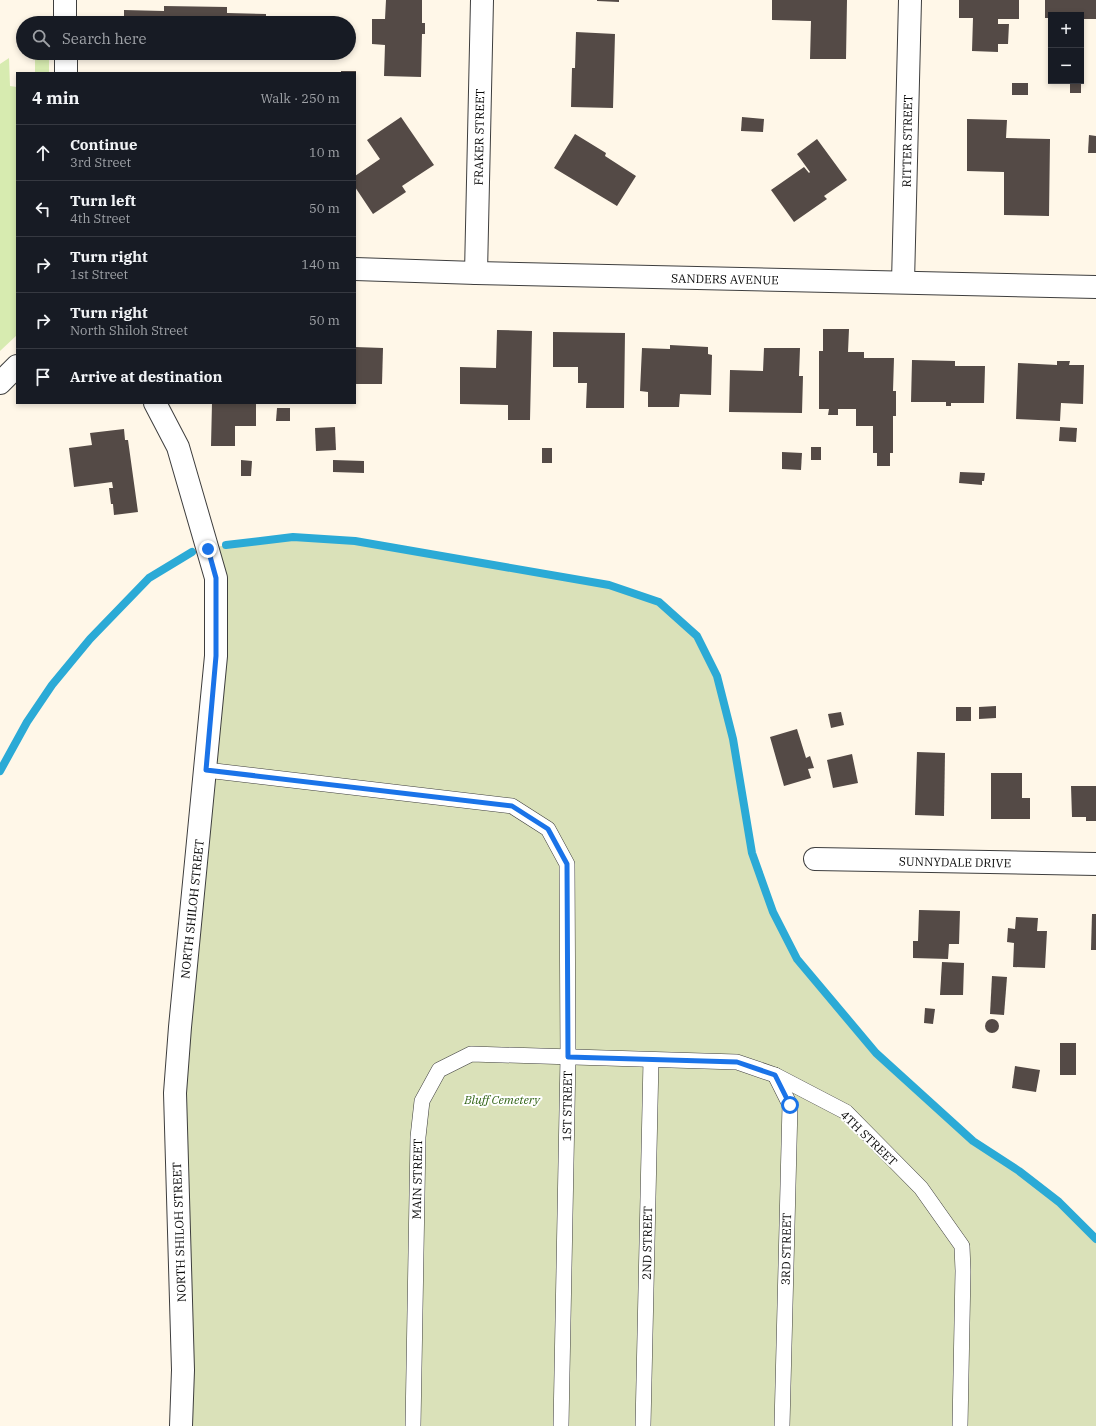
<!DOCTYPE html>
<html lang="en">
<head>
<meta charset="utf-8">
<style>
  body { margin:0; font-family:"IBM Plex Serif",serif; background:#20242c; color:#f1f3f6 }
  .controls { position:absolute; right:12px; top:12px; display:grid; overflow:hidden; border-radius:0px; box-shadow:0 2px 6px #0003 }
  .controls button { width:36px; height:36px; display:grid; place-items:center; padding:0; border:0; border-bottom:1px solid #363941; background:#171b24; color:#f1f3f6; font:20px sans-serif }
  .stop { position:absolute; width:12px; height:12px; margin:-9px; border:3px solid #1a73e8; border-radius:50%; background:#fff }
  .stop.end { background:#1a73e8; border-color:#fff; box-shadow:0 1px 4px #0008 }
  .list { margin:0; padding:0; list-style:none }
  h2 { display:flex; justify-content:space-between; align-items:center; height:52px; margin:0; padding:0 16px; font-size:17px }
  h2 small { font-size:13px; font-weight:400; color:#9ea1a6 }
  .list li { display:grid; grid-template-columns:26px 1fr auto; gap:12px; align-items:center; box-sizing:border-box; height:56px; padding:0 16px; border-top:1px solid #363941 }
  .list b { display:block; font-size:15px; white-space:nowrap }
  .list p { margin:0; font-size:13px; white-space:nowrap; color:#9ea1a6 }
  .list em { font-size:13px; font-style:normal; color:#9ea1a6 }
  .icon { flex:none; width:22px; height:22px; fill:none; stroke:currentColor; stroke-width:2; stroke-linecap:round; stroke-linejoin:round }
  .map { position:relative; flex:none; width:1096px; height:1426px; overflow:hidden }
  .search { position:absolute; background:#171b24; box-shadow:0 2px 6px #0003; left:16px; top:16px; width:340px; height:44px; display:flex; align-items:center; gap:10px; box-sizing:border-box; padding:0 14px; border-radius:22px; color:#9ea1a6; font-size:15px }
  .panel { position:absolute; background:#171b24; box-shadow:0 2px 6px #0003; left:16px; top:72px; width:340px; height:332px; border-radius:0px }
  .map>svg:first-child { display:block }
  .green { fill:#d7ebb0 }
  .cemetery { fill:#dae1b9 }
  .lines { fill:none; stroke-linecap:round; stroke-linejoin:round }
  .stream { stroke:#2baad6; stroke-width:8 }
  .building { fill:#544a46 }
  .lane-casing { stroke:#3e3e3e; stroke-width:16 }
  .street-casing { stroke:#3e3e3e; stroke-width:24 }
  .lane { stroke:#fff; stroke-width:15 }
  .street { stroke:#fff; stroke-width:22 }
  .route { stroke:#1a73e8; stroke-width:5 }
  .labels { text-anchor:middle; dominant-baseline:central; stroke-width:4; stroke-linejoin:round; paint-order:stroke }
  .street-label { font-size:12px; fill:#0b0b0b; stroke:#fff }
  .park-label { font-size:12px; font-style:italic; fill:#336518; stroke:#fff }
</style>
</head>
<body>
<div class="map">
<svg width="1096" height="1426" viewBox="0 0 1096 1426">
  <rect width="100%" height="100%" fill="#fff7e8"/>
  <g class="green">
    <rect x="35" y="57" width="14" height="16"/>
    <polygon points="9,58 10,86 17,87 17,335 0,351 0,64"/>
  </g>
  <polygon class="cemetery" points="293,537 355,541 609,585 659,602 697,636 717,676 733,739 752,853 773,912 797,959 876,1053 973,1141 1019,1171 1059,1202 1096,1239 1096,1426 181,1426 178,1221 206,770 208,549 226,545"/>
  <g class="lines">
    <g class="stream">
      <polyline points="226,545 293,537 355,541 609,585 659,602 697,636 717,676 733,739 752,853 773,912 797,959 876,1053 973,1141 1019,1171 1059,1202 1096,1239"/>
      <polyline points="0,771 27,722 52,685 90,639 149,578 192,552"/>
    </g>
  </g>
  <g class="building">
    <polygon points="386,0 422,0 422,23 425,23 425,34 422,34 421,77 384,76 385,45 372,44 372,19 385,19"/>
    <polygon points="597,0 619,0 619,2 597,1"/>
    <polygon points="772,0 847,0 846,59 810,59 811,21 772,20"/>
    <polygon points="959,0 1019,0 1019,19 998,19 998,24 1009,24 1008,44 998,44 998,52 972,51 973,18 959,18"/>
    <polygon points="1045,0 1096,0 1096,19 1081,19 1081,15 1051,15 1051,18 1045,18"/>
    <polygon points="164,6 227,7 227,13 266,14 266,23 124,23 124,10 164,11"/>
    <polygon points="576,32 615,34 613,108 571,107 572,68 575,68"/>
    <polygon points="181,53 266,53 266,56 181,54"/>
    <rect x="341" y="71" width="15" height="2"/>
    <rect x="1070" y="81" width="11" height="12"/>
    <rect x="1012" y="83" width="16" height="12"/>
    <polygon points="401,117 434,165 402,186 406,192 373,214 355,187 355,176 380,159 367,140"/>
    <polygon points="742,117 764,119 763,132 741,131"/>
    <polygon points="967,119 1007,120 1006,138 1050,139 1049,216 1004,215 1004,172 967,171"/>
    <polygon points="575,134 606,153 605,156 636,176 617,206 554,168"/>
    <polygon points="1089,135 1096,136 1096,153 1088,153"/>
    <polygon points="817,139 847,180 824,196 827,199 794,222 771,190 804,167 809,173 810,172 797,154"/>
    <polygon points="823,329 849,329 848,352 864,352 864,358 894,358 893,391 896,391 896,416 893,416 893,453 890,453 890,466 877,466 877,453 873,453 873,426 856,426 856,409 838,409 838,415 828,415 829,409 819,409 819,351 823,351"/>
    <polygon points="497,330 532,331 530,420 508,420 508,405 460,404 460,367 496,368"/>
    <polygon points="553,332 625,333 624,408 586,408 587,383 578,383 578,367 553,367"/>
    <polygon points="670,345 708,347 708,354 712,355 711,395 680,394 679,407 648,407 648,392 640,391 642,348 670,349"/>
    <polygon points="355,347 383,348 382,384 355,384"/>
    <polygon points="764,348 800,348 799,376 803,376 802,413 729,412 730,370 763,371"/>
    <polygon points="912,360 955,361 955,366 985,366 984,403 951,403 951,406 946,406 946,402 911,402"/>
    <polygon points="1057,361 1070,361 1069,365 1084,365 1083,404 1061,403 1060,421 1016,419 1018,363 1057,365"/>
    <polygon points="212,403 256,403 256,426 235,426 235,446 211,446"/>
    <polygon points="277,408 290,408 290,421 276,421"/>
    <polygon points="335,427 336,450 316,451 315,428"/>
    <polygon points="1060,427 1077,428 1076,442 1059,441"/>
    <polygon points="124,429 125,440 128,440 138,512 114,515 113,504 111,504 109,488 113,488 112,482 74,487 69,448 92,445 90,433"/>
    <rect x="811" y="447" width="10" height="13"/>
    <rect x="542" y="448" width="10" height="15"/>
    <polygon points="782,452 802,453 801,470 782,469"/>
    <polygon points="241,460 252,461 251,476 241,476"/>
    <polygon points="333,460 364,461 364,473 333,472"/>
    <polygon points="960,472 985,473 984,481 982,481 982,485 959,483"/>
    <polygon points="996,706 996,718 979,719 979,707"/>
    <rect x="956" y="707" width="15" height="14"/>
    <polygon points="841,712 844,725 831,728 828,714"/>
    <polygon points="797,729 806,758 810,756 814,768 808,769 811,778 784,786 770,737"/>
    <polygon points="917,752 945,753 944,816 915,815"/>
    <polygon points="852,754 858,783 833,788 827,760"/>
    <polygon points="991,773 1022,773 1022,798 1030,798 1030,819 991,819"/>
    <polygon points="1071,786 1096,786 1096,821 1086,821 1086,817 1072,817"/>
    <polygon points="919,910 960,911 959,944 949,944 948,959 913,958 913,941 918,941"/>
    <polygon points="1092,914 1096,914 1096,950 1091,950"/>
    <polygon points="1016,917 1038,918 1037,931 1047,931 1045,968 1013,967 1014,943 1007,942 1008,928 1015,929"/>
    <polygon points="942,962 964,963 963,995 940,995"/>
    <polygon points="992,976 1007,977 1004,1015 990,1014"/>
    <polygon points="925,1008 935,1009 933,1024 924,1023"/>
    <circle cx="992" cy="1026" r="7"/>
    <rect x="1060" y="1043" width="16" height="32"/>
    <polygon points="1015,1066 1040,1070 1036,1092 1012,1088"/>
  </g>
  <g class="lines">
    <defs>
      <g id="lane">
        <polyline points="206,770 512,806 548,829 567,864 568,1057 561,1426"/>
        <polyline points="775,1075 790,1105 782,1426"/>
        <polyline points="413,1426 418,1137 422,1101 439,1070 471,1054 737,1062 775,1075 846,1112 921,1188 962,1246 963,1271 960,1426"/>
        <polyline points="643,1426 651,1060"/>
      </g>
      <g id="street">
        <polyline points="65,0 65,23"/>
        <polyline points="66,53 66,73"/>
        <polyline points="355,269 476,273 1096,287"/>
        <polyline points="476,273 482,0"/>
        <polyline points="903,282 910,0"/>
        <polyline points="0,383 17,366"/>
        <polyline points="155,403 178,447 216,578 216,656 180,1027 175,1093 183,1370 181,1426"/>
        <polyline points="815,859 1096,864"/>
      </g>
    </defs>
    <use href="#lane" class="lane-casing"/>
    <use href="#street" class="street-casing"/>
    <use href="#lane" class="lane"/>
    <use href="#street" class="street"/>
  </g>
  <g class="lines">
    <polyline class="route" points="208,549 216,578 216,656 206,770 512,806 548,829 567,864 568,1057 737,1062 775,1075 790,1105"/>
  </g>
  <g class="labels">
    <g class="street-label">
      <text transform="translate(479 137) rotate(-89)">FRAKER STREET</text>
      <text transform="translate(907 141) rotate(-89)">RITTER STREET</text>
      <text transform="translate(725 279) rotate(1)">SANDERS AVENUE</text>
      <text transform="translate(955 862) rotate(1)">SUNNYDALE DRIVE</text>
      <text transform="translate(192 909) rotate(-84)">NORTH SHILOH STREET</text>
      <text transform="translate(567 1106) rotate(-89)">1ST STREET</text>
      <text transform="translate(869 1138) rotate(44)">4TH STREET</text>
      <text transform="translate(417 1179) rotate(-89)">MAIN STREET</text>
      <text transform="translate(179 1232) rotate(-92)">NORTH SHILOH STREET</text>
      <text transform="translate(647 1243) rotate(-89)">2ND STREET</text>
      <text transform="translate(786 1249) rotate(-89)">3RD STREET</text>
    </g>
    <g class="park-label">
      <text x="502" y="1099">Bluff Cemetery</text>
    </g>
  </g>
</svg>
<div class="controls">
<button>+</button>
<button>−</button>
</div>
<div class="stop" style="left:790px;top:1105px"></div>
<div class="stop end" style="left:208px;top:549px"></div>
<div class="search"><svg class="icon" aria-label="search" viewBox="0 0 24 24"><circle cx="10" cy="10" r="6"/><path d="M15 15l6 6"/></svg>Search here</div>
<section class="panel">
<h2>4 min<small>Walk · 250 m</small></h2>
<ul class="list">
<li><svg class="icon" aria-label="ahead" viewBox="0 0 24 24"><path d="M12 20V5M6 11l6-6 6 6"/></svg><div><b>Continue</b><p>3rd Street</p></div><em>10 m</em></li>
<li><svg class="icon" aria-label="left" viewBox="0 0 24 24"><path d="M17 20v-9H6M10 6l-5 5 5 5"/></svg><div><b>Turn left</b><p>4th Street</p></div><em>50 m</em></li>
<li><svg class="icon" aria-label="right" viewBox="0 0 24 24"><path d="M7 20v-9h11M14 6l5 5-5 5"/></svg><div><b>Turn right</b><p>1st Street</p></div><em>140 m</em></li>
<li><svg class="icon" aria-label="right" viewBox="0 0 24 24"><path d="M7 20v-9h11M14 6l5 5-5 5"/></svg><div><b>Turn right</b><p>North Shiloh Street</p></div><em>50 m</em></li>
<li><svg class="icon" aria-label="arrive" viewBox="0 0 24 24"><path d="M6 21V4h12l-3 4 3 4H6"/></svg><div><b>Arrive at destination</b></div></li>
</ul>
</section>
</div>
</body>
</html>
